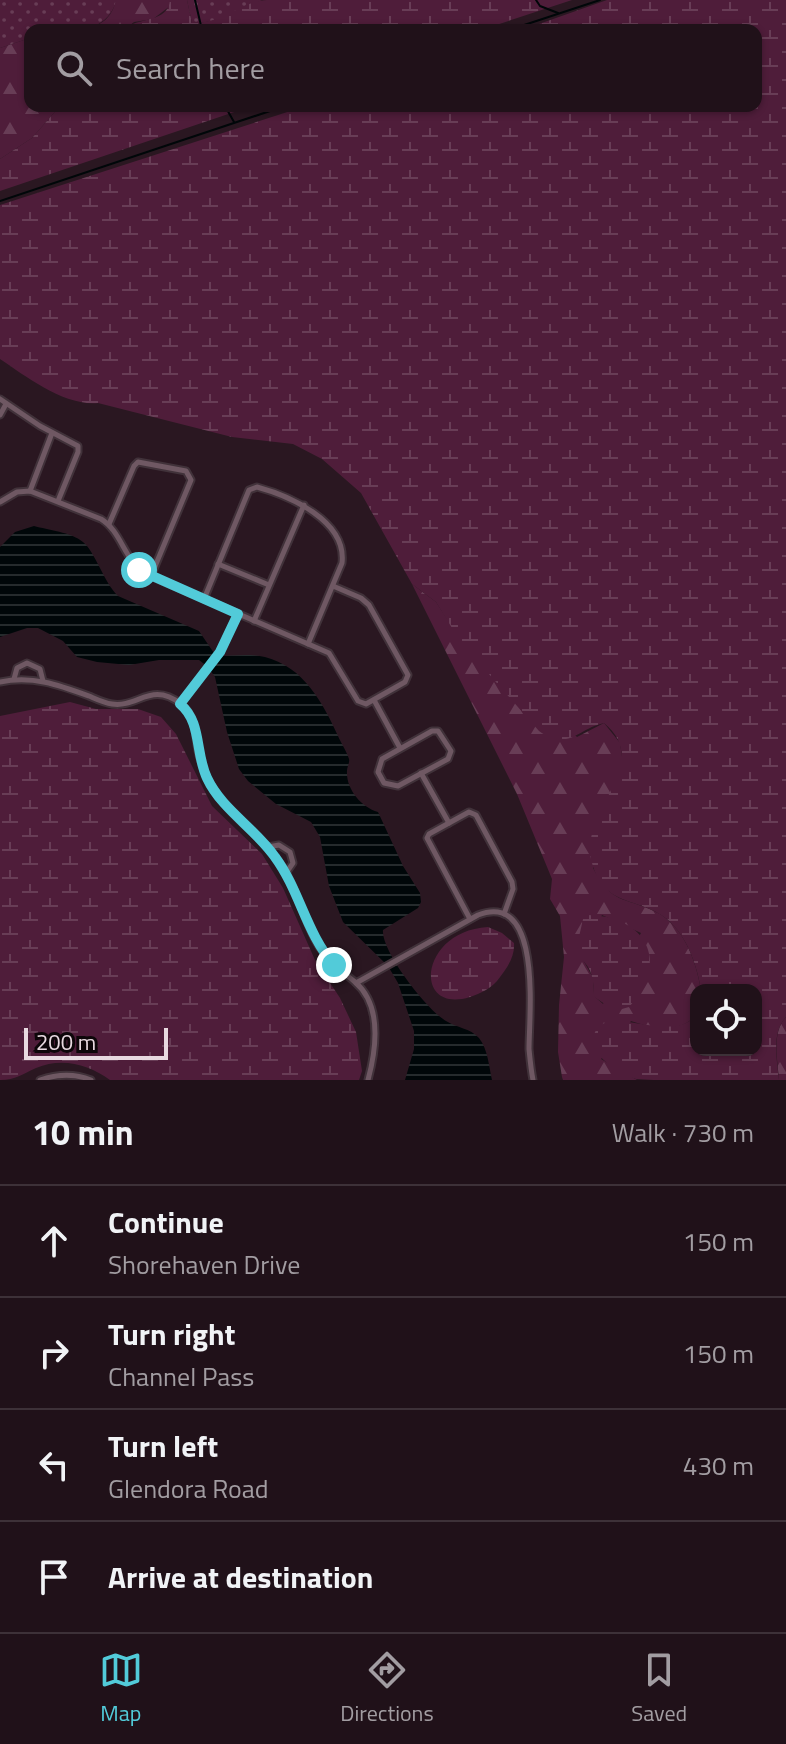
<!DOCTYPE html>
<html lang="en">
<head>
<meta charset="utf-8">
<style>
  body { margin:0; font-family:"Titillium Web",sans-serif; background:#2d1f26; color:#f1f3f6 }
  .controls { position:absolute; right:24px; bottom:24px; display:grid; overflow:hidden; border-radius:16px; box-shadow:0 2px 6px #0004 }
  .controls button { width:72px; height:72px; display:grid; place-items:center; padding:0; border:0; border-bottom:2px solid #3d3138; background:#201119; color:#f1f3f6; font:40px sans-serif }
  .scale { position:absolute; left:24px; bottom:20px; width:144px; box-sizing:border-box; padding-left:8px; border:4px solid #e8d9e0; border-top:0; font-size:22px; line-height:28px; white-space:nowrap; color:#e8d9e0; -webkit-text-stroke:6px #0d0609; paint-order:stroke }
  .stop { position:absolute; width:24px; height:24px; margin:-18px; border:6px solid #52cbd9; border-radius:50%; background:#fff }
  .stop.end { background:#52cbd9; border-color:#fff; box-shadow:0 2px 8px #0008 }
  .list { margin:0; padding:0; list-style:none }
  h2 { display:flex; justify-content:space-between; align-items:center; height:104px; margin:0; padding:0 32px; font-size:34px }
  h2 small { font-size:26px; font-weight:400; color:#a29da2 }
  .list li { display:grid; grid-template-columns:52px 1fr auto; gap:24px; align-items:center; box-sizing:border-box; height:112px; padding:0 32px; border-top:2px solid #3d3138 }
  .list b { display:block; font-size:30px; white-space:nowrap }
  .list p { margin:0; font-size:26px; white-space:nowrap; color:#a29da2 }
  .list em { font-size:26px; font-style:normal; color:#a29da2 }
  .icon { flex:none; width:44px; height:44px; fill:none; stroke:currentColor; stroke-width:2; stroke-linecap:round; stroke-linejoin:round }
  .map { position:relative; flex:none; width:786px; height:1080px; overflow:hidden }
  .search { position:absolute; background:#201119; box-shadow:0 2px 6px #0004; left:24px; right:24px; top:24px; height:88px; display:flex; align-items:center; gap:20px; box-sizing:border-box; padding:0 28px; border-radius:16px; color:#a29da2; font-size:30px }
  .sheet { height:552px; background:#201119 }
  nav { display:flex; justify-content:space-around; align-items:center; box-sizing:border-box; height:112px; border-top:2px solid #3d3138; background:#201119; font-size:22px; color:#a29da2 }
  nav a { display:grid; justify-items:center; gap:4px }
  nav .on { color:#52cbd9 }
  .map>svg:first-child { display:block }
  .grass { fill:url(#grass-dots) }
  .forest { fill:url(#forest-firs); fill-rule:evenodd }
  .wetland { fill:url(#wetland-marsh) }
  .water { fill:url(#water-rules) }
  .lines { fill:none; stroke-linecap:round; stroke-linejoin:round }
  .stream { stroke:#000709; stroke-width:2 }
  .minor-casing { stroke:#41323a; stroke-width:9 }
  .minor { stroke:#6f5863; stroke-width:5 }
  .route { stroke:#52cbd9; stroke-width:10 }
</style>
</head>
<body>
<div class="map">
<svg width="786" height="1080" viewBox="0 0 786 1080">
  <defs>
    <pattern id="grass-dots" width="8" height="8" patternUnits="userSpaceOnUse" patternTransform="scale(2)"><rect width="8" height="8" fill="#4f1d3a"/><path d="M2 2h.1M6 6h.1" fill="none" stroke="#683d56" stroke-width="1.8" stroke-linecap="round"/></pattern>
    <pattern id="forest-firs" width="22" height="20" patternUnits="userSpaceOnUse" patternTransform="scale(2)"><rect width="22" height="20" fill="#4f1d3a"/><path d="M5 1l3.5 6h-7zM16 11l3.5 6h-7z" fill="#683d56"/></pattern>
    <pattern id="wetland-marsh" width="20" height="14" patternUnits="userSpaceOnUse" patternTransform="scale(2)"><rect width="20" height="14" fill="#4f1d3a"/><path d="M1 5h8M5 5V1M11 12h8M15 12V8" fill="none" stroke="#683d56"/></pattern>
    <pattern id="water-rules" width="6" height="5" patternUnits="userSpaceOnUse" patternTransform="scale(2)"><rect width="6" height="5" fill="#000709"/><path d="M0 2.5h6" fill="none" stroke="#252b2d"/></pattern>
  </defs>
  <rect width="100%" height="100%" fill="#2a1721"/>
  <g class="grass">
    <path d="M0,0H116V2C103,39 63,30 30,30V38L0,48Z"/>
    <path d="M187,0H262C239,11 218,23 192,23Z"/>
  </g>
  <g class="forest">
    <path d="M116,0H170V6L153,19L134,22L124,30H84C102,25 112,18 116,0Z"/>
    <polygon points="30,38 30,106 60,106 32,138 0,159 0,48"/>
    <path d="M412,584L436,602L447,619L577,737L604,723L620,743L623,764L593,868C612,905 623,896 656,912C684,926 696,961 701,990H696V1015C680,1034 652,1028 631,1021L601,1059L637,1080H563L562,1077L558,1052L559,1005L564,957L560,916L550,899L552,879L517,794ZM602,915L641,933L603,1004L594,996L593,978L581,956Z"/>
    <path d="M786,1017V1080H779C778,1060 771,1033 786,1017Z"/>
  </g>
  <g class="wetland">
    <path d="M170,0H187L192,23C223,24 242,1 267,0C368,0 470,0 572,0L481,30H124C137,16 168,24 170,0Z"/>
    <path d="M607,0H786V1017C771,1033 777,1060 779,1080C744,1080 708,1080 673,1080C662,1080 646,1080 636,1079C622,1075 591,1056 593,1040C599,996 670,1048 696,1015V1050H756V990H701C697,965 687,936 667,919C638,896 604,908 592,863C577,811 655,765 604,723C577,729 568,752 539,731L460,641L436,602L412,584L361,493L322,459L293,444L232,437L98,403C64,406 27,377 0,359V205L306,106H756V30H522Z"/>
    <polygon points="60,106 252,106 0,191 0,159 32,138"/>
    <path d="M70,702L96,709H138L161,717L176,734L212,806L262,854L283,888L315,960L340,998L356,1032L362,1071L359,1080H110C89,1064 61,1057 36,1068C22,1074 16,1080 0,1080V716Z"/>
    <path d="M584,915C645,914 672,961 629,1007L615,1011L593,996C595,983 592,967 580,958L578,941Z"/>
    <path d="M488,927L502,933L514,943C515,958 506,969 497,981C490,989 481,993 470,997C412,1015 419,931 488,927Z"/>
  </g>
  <path class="water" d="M34,526C48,530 71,532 83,542C96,553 103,581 118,596L199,631L216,656C233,656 249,653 265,657C304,667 323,703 338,736C341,743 347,752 349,759C350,762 347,767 347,771C346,789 361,807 378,812L403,866L420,893L421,902L418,908L383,930C381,951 427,1010 446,1021C457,1028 470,1028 479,1038C488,1049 489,1067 492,1080H405L414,1049V1031L398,983L388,966L343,922L329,886L320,837L311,822L276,804L248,781L239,769L227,732L215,677L208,667L199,660H159L129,665L97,662L77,657L63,641L38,628H27L0,637V547L15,532Z"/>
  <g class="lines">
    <g class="stream">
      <polyline points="195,0 202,30"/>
      <polyline points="536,0 540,6 558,13"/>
      <polyline points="509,30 600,0"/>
      <polyline points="225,106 234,122"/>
      <polyline points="0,201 285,106"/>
    </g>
    <defs>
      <g id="minor">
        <polyline points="0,399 40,426 78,446 78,452 58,501"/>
        <polyline points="0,415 6,404"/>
        <polyline points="30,491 52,433"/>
        <path d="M0,502L17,492L30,491L101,519C121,531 124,559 144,573L329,653L358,701L366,704L405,682L408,675L369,605L361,598L333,586"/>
        <polyline points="109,524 134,466 138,462 186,471 191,480 151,576"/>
        <polyline points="218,564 269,585"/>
        <path d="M204,599L249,490L257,487C290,496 347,521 342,563L308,644"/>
        <polyline points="254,621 304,505"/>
        <polyline points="14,679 17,668 27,663 40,669 43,681"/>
        <path d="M0,682C32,675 59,685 89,696C96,699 104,703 112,704C138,708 151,681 181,704C198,718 194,736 199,755C202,766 206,778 213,788C232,820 266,838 285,871C299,895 305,925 320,948C330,963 342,971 355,982C383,1006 376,1050 368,1080"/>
        <polyline points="374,700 400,748"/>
        <polyline points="180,704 220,652 238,614"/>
        <polygon points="432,731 438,731 451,751 448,759 398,786 384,783 378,772 382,759"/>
        <polyline points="421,773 449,823"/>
        <polyline points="268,847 279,845 290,852 293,863 286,873"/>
        <polyline points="470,919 427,838 429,834 469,812 476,815 512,882 513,889 504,914"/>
        <path d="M356,983L478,915C543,890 529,1016 529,1049C530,1059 531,1070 533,1080"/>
        <path d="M40,1080C57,1074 74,1073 91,1080"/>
      </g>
    </defs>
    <use href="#minor" class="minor-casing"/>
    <use href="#minor" class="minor"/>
  </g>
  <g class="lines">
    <path class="route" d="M139,570L238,614L220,652L180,704C202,722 195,753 207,778C222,810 255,828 275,857C300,891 306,933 334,965"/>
  </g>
</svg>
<div class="controls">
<button><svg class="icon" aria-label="locate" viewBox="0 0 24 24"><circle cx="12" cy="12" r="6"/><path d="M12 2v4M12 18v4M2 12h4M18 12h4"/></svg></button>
</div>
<div class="scale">200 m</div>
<div class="stop" style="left:139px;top:570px"></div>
<div class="stop end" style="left:334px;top:965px"></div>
<div class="search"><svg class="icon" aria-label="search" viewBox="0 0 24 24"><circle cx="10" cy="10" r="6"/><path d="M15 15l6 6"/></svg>Search here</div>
</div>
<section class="sheet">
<h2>10 min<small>Walk · 730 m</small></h2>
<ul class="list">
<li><svg class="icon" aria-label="ahead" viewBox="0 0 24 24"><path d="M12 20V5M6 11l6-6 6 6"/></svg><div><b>Continue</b><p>Shorehaven Drive</p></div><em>150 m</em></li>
<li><svg class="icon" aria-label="right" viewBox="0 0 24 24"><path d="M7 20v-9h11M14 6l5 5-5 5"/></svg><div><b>Turn right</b><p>Channel Pass</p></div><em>150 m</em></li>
<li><svg class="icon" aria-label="left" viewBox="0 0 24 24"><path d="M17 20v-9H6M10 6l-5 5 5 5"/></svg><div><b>Turn left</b><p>Glendora Road</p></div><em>430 m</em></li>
<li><svg class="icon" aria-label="arrive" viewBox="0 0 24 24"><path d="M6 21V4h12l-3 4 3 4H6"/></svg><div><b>Arrive at destination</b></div></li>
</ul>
</section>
<nav>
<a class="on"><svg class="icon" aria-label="map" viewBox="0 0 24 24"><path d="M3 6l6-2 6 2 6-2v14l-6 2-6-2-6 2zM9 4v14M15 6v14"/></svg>Map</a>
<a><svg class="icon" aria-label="directions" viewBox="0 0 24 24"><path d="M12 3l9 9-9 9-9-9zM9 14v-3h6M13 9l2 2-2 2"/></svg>Directions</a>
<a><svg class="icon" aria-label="saved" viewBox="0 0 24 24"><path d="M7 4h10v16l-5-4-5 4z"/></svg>Saved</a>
</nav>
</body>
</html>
